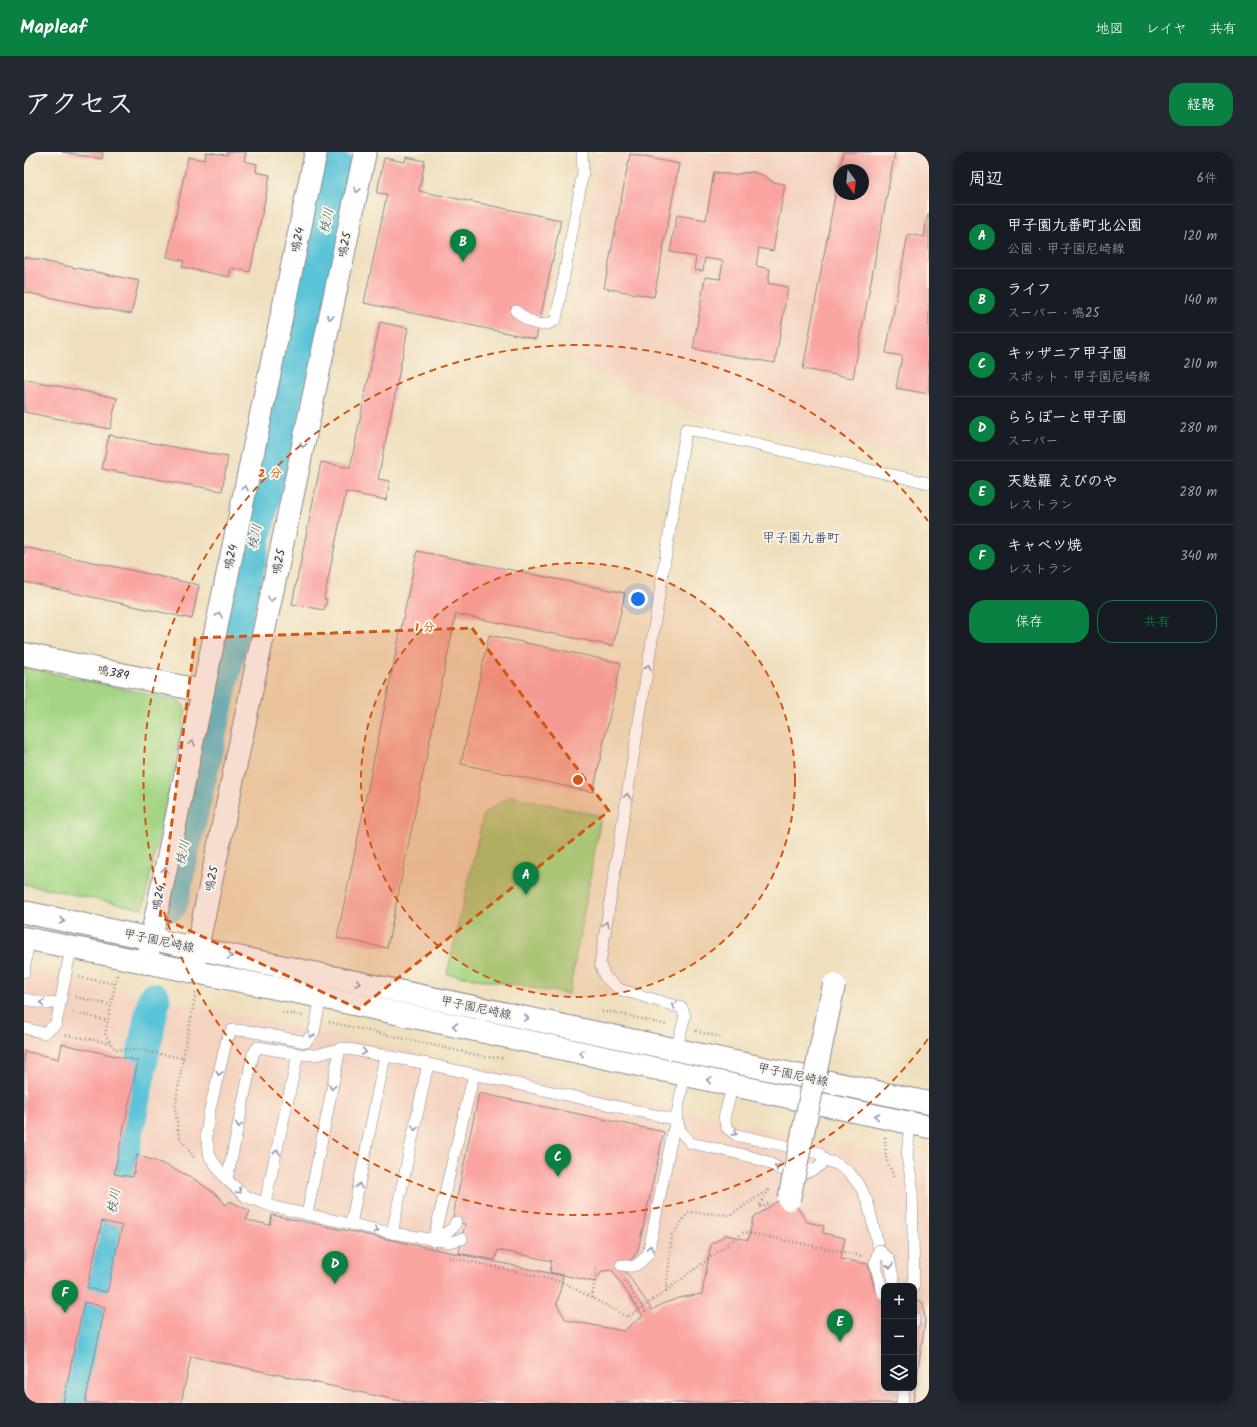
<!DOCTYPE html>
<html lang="ja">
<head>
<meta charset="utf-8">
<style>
  body { margin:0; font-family:Kalam,"Klee One",sans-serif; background:#242831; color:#f1f3f6 }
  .controls { position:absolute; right:12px; bottom:12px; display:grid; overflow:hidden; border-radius:8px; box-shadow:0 2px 10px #0003 }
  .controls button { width:36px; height:36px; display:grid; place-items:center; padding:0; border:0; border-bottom:1px solid #363941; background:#171b24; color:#f1f3f6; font:20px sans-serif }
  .compass { position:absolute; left:809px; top:12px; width:36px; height:36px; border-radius:50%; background:#171b24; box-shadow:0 2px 10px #0003; rotate:165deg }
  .you { position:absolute; left:614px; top:447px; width:14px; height:14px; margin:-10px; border:3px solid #fff; border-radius:50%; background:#1a73e8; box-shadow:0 0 0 6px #1a73e833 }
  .badge { display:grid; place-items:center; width:26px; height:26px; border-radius:50%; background:#0b8043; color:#fff; font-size:13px; font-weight:700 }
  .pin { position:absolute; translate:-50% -33px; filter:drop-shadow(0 1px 2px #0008) }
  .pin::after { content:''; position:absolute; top:21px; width:14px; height:12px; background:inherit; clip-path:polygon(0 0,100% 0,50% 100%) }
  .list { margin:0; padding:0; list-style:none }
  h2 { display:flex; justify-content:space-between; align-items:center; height:52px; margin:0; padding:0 16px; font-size:17px }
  h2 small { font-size:13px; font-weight:400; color:#9ea1a6 }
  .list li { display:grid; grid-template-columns:26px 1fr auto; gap:12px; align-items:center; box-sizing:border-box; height:64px; padding:0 16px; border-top:1px solid #363941 }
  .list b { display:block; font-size:15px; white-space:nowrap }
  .list p { margin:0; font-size:13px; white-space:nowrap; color:#9ea1a6 }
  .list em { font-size:13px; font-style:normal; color:#9ea1a6 }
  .actions { display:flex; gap:8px; padding:12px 16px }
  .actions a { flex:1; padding:9px 0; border:1px solid #0b8043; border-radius:16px; text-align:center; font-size:14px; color:#0b8043 }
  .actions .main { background:#0b8043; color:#fff }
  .icon { flex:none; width:22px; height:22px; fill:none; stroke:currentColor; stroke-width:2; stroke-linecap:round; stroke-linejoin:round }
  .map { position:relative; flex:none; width:905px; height:1251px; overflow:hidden; border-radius:16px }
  header { display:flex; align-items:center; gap:24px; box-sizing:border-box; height:56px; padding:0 20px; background:#0b8043; color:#fff }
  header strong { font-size:19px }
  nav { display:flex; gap:22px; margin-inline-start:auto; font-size:14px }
  .intro { display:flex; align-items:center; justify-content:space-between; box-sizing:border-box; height:96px; padding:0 24px }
  h1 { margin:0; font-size:28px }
  .button { padding:10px 18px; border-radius:16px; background:#0b8043; color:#fff; font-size:14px; font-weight:700 }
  main { display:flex; gap:24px; padding:0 24px }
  aside { flex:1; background:#171b24; border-radius:16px; box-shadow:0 2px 10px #0003 }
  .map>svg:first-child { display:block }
  .built { fill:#f4d3c0; fill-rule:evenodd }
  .green { fill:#a5d584; stroke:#608271 }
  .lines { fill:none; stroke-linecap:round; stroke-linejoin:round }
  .river { stroke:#5cc4d8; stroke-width:33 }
  .building { fill:#faa4a2; fill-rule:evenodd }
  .lane-casing { stroke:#85878e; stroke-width:12 }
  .street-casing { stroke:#85878e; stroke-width:24 }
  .secondary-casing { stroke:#85878e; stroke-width:24 }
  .path { stroke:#85878e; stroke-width:2.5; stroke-dasharray:1 3; stroke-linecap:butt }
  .lane { stroke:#fff; stroke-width:11 }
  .street { stroke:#fff; stroke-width:22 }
  .secondary { stroke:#fff; stroke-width:22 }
  .lane-bridge-casing { stroke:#85878e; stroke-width:12; stroke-linecap:butt }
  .street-bridge-casing { stroke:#85878e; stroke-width:24; stroke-linecap:butt }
  .lane-bridge { stroke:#fff; stroke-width:11 }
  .street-bridge { stroke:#fff; stroke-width:22 }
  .oneway { stroke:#8d97ae }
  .marked { fill:#d45514; fill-opacity:0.2; stroke:#d45514; stroke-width:3; stroke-dasharray:8 5; stroke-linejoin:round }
  .ring { fill:none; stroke:#d45514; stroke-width:2; stroke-dasharray:7 5 }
  .labels { text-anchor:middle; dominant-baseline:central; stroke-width:4; stroke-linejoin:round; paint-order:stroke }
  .street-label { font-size:12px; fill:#1b2f5e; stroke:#fcf5e5 }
  .water-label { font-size:13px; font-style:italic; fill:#2b547c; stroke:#fcf5e5 }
  .neighbourhood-label { font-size:13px; fill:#1b2f5e; stroke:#fcf5e5 }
  .centre { fill:#d45514; stroke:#fcf5e5; stroke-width:2 }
  .ring-label { font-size:12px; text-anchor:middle; font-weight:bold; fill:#d45514; stroke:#fcf5e5; stroke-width:4; stroke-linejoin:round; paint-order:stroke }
</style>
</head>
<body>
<header>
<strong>Mapleaf</strong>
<nav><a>地図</a><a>レイヤ</a><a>共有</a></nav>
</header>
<div class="intro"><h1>アクセス</h1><a class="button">経路</a></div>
<main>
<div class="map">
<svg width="905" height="1251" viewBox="0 0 905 1251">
  <rect width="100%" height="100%" fill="#fcf5e5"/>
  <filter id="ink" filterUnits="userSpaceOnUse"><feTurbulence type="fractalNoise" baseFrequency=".025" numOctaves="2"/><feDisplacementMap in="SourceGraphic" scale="8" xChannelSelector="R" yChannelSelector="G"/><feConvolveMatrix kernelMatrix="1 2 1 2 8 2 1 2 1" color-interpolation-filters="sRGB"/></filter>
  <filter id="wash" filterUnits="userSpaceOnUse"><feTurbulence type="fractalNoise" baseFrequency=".012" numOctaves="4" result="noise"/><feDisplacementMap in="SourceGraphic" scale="16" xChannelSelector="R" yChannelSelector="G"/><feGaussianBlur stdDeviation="0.9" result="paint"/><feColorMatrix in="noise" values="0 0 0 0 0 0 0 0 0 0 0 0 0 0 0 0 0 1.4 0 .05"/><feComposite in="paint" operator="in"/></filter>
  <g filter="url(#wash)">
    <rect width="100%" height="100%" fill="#efdfbe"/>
    <g class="built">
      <path d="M578,0H905V308L653,256L539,206ZM815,18H839V42H815Z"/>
      <path d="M0,817L904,1011L905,1180L895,1251H0ZM860,1134H890V1236H860Z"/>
    </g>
    <g class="green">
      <polygon points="0,515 156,549 162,558 119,757 0,732"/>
      <polygon points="487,644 577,664 545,842 423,822 460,661"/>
    </g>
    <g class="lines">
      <g class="river">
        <polyline points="147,753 315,17"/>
        <polyline points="49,1251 130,847"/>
      </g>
    </g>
    <g id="blocks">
      <g class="building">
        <polygon points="38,0 79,0 78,7"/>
        <polygon points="182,0 203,3 203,0 222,0 220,9 233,12 232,20 246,23 226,120 207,116 205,125 158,115 160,109 143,105 164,5 181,8"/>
        <polygon points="819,0 871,0 829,226 779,217 814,27 815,42 839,42 839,18 816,18"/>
        <polygon points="606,2 655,12 630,145 580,136"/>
        <polygon points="382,5 401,9 395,39 537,68 512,187 340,151 363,42 353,41 360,6 381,10"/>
        <polygon points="690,20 710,23 719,21 730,20 740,24 749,30 761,32 749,99 735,96 732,114 746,117 744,131 764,135 751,211 669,197 681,125 696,127 699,109 681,106 679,119 670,118 672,105 646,100 653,63 682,68"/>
        <polygon points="904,62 905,62 905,242 872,236 878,204 862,201 884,82 900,85"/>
        <polygon points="0,105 115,129 107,162 0,140"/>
        <polygon points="356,170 384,176 354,327 366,329 362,348 322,340 300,447 303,447 300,458 268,452 297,310 326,316"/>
        <polygon points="0,227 93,246 86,277 0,260"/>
        <polygon points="85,283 204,305 198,339 78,317"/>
        <polygon points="0,395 175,433 168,467 0,430"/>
        <polygon points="393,399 601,441 589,494 432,462 363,796 313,786"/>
        <polygon points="465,483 597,511 569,640 437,612"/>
        <path d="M38,892L114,909L90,1022L109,1025L113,1003L137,1011L167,1025L193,1043L202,1053L206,1049L226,1059L222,1068L246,1073L248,1063L539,1124L533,1153L542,1168L599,1179L619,1164L588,1118L578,1119L571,1130L526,1120L528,1109L474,1098L471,1108L435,1101L441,1072L428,1069L455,941L640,980L614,1098L607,1108L597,1113L628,1158L638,1152L655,1146L678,1142L687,1092L702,1083L724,1088L729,1066L758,1046L769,1049L783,1070L800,1074L799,1081L821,1086L817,1107L844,1112L851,1139L860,1141V1236H890V1148L899,1150L901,1170L889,1251H386L167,1204L157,1251H61L81,1155L60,1150L39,1251H9L0,1249V899L35,907ZM78,1069L98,1074L83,1140L63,1136Z"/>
      </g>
    </g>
  </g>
  <g filter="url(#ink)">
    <use href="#blocks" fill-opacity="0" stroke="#85878e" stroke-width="1"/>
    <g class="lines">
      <defs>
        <g id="lane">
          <path d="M492,159C505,170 515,178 532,168L559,20L558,0"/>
          <polyline points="0,820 5,787"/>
          <polyline points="297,845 290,880 282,890 224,879 208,878 203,887 185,961 182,984 186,1005 201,1026 221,1044 250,1055 368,1081 425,1090 438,1087"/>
          <polyline points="0,847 24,852 36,849"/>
          <polyline points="0,876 20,881 32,872 47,796"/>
          <polyline points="652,898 661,864 658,856 595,837 581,825 576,812 662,277 905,331"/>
          <polyline points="404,912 653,968 657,980 667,991 721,1003 743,1010 756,1017 780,1021 791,1017 801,1009"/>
          <polyline points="709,933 700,966 703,976 712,983 795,1001 801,1009 811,1011 825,1020 837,1036 844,1051 855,1098"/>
          <polyline points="886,971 883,1004 888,1032 890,1134"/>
          <polyline points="203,1028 229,902 234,895 274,902 292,903 319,896 404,912 368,1081"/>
          <polyline points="241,1051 274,902"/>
          <polyline points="283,1062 316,897"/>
          <polyline points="327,1072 361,904"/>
          <polyline points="409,1089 450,922"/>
          <polyline points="409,1089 429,1076 432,1070"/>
          <path d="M597,1113C612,1117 615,1112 624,1102L661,922"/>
          <polyline points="890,1166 890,1170"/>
          <polyline points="878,1251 880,1236"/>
        </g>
        <g id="street">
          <polyline points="0,502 179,539"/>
          <polyline points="122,811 292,0"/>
          <polyline points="168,820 341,0"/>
        </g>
        <g id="secondary">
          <polyline points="0,760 905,951"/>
          <polyline points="0,786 297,845 905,975"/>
        </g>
      </defs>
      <use href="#lane" class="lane-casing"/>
      <use href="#street" class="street-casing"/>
      <use href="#secondary" class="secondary-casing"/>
      <g class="path">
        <polyline points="93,823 81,883 91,897 115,898 159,906 172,840"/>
        <polyline points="55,825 91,832"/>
        <polyline points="52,845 87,853"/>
        <polyline points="49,860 84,869"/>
        <polyline points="258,860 279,864"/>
        <polyline points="578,860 588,860 643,873"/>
        <polyline points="305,870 462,905 480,906"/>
        <polyline points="672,879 696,885"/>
        <polyline points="42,883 86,891"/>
        <polyline points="159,906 151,956 155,984 171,1007"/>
        <polyline points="861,985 862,1006 870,1025"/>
        <polyline points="745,1038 735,1054 739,1055 745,1051"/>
        <polyline points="425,1105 538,1130 604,1165 642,1139 648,1083 665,1060 706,1063 747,1036"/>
        <polyline points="601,1129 623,1162"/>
        <polyline points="642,1139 720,1080 838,1104"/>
        <polyline points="568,1146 573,1114"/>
      </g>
      <use href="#lane" class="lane"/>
      <use href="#street" class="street"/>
      <use href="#secondary" class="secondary"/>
      <defs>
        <polyline id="lane-bridge" points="859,1141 851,1111 855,1098 865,1107 871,1134"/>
        <polyline id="street-bridge" points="765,1047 810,833"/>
      </defs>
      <use href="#lane-bridge" class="lane-bridge-casing"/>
      <use href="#street-bridge" class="street-bridge-casing"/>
      <use href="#lane-bridge" class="lane-bridge"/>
      <use href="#street-bridge" class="street-bridge"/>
    </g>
    <defs><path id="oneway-chevron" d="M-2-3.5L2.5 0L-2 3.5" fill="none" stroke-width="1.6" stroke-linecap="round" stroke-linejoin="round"/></defs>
    <g class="oneway">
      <use href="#oneway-chevron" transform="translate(333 38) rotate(102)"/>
      <use href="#oneway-chevron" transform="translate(306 165) rotate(102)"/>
      <use href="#oneway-chevron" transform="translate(279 293) rotate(102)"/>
      <use href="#oneway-chevron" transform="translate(221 336) rotate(-78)"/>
      <use href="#oneway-chevron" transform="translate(247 447) rotate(102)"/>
      <use href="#oneway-chevron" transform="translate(195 463) rotate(-78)"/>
      <use href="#oneway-chevron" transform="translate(624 515) rotate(-81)"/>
      <use href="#oneway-chevron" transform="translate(168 591) rotate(-78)"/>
      <use href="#oneway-chevron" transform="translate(603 644) rotate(-81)"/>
      <use href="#oneway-chevron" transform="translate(141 718) rotate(-78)"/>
      <use href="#oneway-chevron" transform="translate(38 769) rotate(12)"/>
      <use href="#oneway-chevron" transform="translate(582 772) rotate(-81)"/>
      <use href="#oneway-chevron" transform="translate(206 804) rotate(11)"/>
      <use href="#oneway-chevron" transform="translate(334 831) rotate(12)"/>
      <use href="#oneway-chevron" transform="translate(18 851) rotate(-169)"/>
      <use href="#oneway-chevron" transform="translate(650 853) rotate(-163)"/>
      <use href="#oneway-chevron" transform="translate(502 866) rotate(12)"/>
      <use href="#oneway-chevron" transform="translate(431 874) rotate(-168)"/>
      <use href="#oneway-chevron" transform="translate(287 883) rotate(122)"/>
      <use href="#oneway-chevron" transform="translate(340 900) rotate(11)"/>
      <use href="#oneway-chevron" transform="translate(558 901) rotate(-168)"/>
      <use href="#oneway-chevron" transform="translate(195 921) rotate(103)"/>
      <use href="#oneway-chevron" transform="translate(685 928) rotate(-167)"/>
      <use href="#oneway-chevron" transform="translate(308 935) rotate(101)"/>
      <use href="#oneway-chevron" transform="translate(853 964) rotate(-168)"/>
      <use href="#oneway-chevron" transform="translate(215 973) rotate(101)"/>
      <use href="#oneway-chevron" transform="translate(391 976) rotate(102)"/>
      <use href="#oneway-chevron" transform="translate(711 981) rotate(29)"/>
      <use href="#oneway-chevron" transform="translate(253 1000) rotate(-78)"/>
      <use href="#oneway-chevron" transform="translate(753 1015) rotate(-154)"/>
      <use href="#oneway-chevron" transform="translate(335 1034) rotate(-79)"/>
      <use href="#oneway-chevron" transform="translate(215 1039) rotate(42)"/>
      <use href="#oneway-chevron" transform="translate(352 1078) rotate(13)"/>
      <use href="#oneway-chevron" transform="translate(626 1096) rotate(-77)"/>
      <use href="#oneway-chevron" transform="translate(866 1114) rotate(76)"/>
    </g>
  </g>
  <path class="marked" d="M448,476L585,659L335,857L136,765L171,486Z"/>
  <circle cx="554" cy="628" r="217" fill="#d45514" fill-opacity=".12"/>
  <g class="ring">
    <circle cx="554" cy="628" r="217"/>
    <path d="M904 887A435 435 0 1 1 904 369"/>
  </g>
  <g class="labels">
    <g class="street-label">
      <text transform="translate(274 88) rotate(-78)">鳴24</text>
      <text transform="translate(321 93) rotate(-78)">鳴25</text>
      <text transform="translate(207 405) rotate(-78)">鳴24</text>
      <text transform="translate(255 410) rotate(-78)">鳴25</text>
      <text transform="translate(89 521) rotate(12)">鳴389</text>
      <text transform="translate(188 727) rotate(-78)">鳴25</text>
      <text transform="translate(135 746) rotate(-78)">鳴24</text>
      <text transform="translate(135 789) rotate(12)">甲子園尼崎線</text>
      <text transform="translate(452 856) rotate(12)">甲子園尼崎線</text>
      <text transform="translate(769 923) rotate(12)">甲子園尼崎線</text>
    </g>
    <g class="water-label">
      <text transform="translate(303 69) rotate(-77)">枝川</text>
      <text transform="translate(231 385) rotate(-77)">枝川</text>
      <text transform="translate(159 701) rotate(-77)">枝川</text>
      <text transform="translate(90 1049) rotate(-79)">枝川</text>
    </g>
    <g class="neighbourhood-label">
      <text x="777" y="386">甲子園九番町</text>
    </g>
  </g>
  <circle cx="554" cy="628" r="6" class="centre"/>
  <g class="ring-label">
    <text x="246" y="325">2 分</text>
    <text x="401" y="479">1 分</text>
  </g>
</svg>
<div class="controls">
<button>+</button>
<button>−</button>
<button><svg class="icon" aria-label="layers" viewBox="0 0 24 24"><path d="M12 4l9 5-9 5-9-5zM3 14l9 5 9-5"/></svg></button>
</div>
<svg class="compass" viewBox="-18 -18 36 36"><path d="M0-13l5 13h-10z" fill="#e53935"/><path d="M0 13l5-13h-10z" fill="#9ea1a6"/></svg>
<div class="you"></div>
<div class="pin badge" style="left:502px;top:743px">A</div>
<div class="pin badge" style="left:439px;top:110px">B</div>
<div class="pin badge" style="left:534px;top:1025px">C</div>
<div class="pin badge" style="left:311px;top:1132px">D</div>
<div class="pin badge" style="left:816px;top:1190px">E</div>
<div class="pin badge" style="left:41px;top:1161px">F</div>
</div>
<aside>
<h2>周辺<small>6件</small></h2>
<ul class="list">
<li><span class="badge">A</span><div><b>甲子園九番町北公園</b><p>公園 · 甲子園尼崎線</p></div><em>120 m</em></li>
<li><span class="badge">B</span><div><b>ライフ</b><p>スーパー · 鳴25</p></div><em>140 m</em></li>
<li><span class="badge">C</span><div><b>キッザニア甲子園</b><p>スポット · 甲子園尼崎線</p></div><em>210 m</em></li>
<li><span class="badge">D</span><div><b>ららぽーと甲子園</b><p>スーパー</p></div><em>280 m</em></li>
<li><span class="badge">E</span><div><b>天麩羅 えびのや</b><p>レストラン</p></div><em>280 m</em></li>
<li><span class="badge">F</span><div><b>キャベツ焼</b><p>レストラン</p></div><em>340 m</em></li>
</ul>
<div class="actions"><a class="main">保存</a><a>共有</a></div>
</aside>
</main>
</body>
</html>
